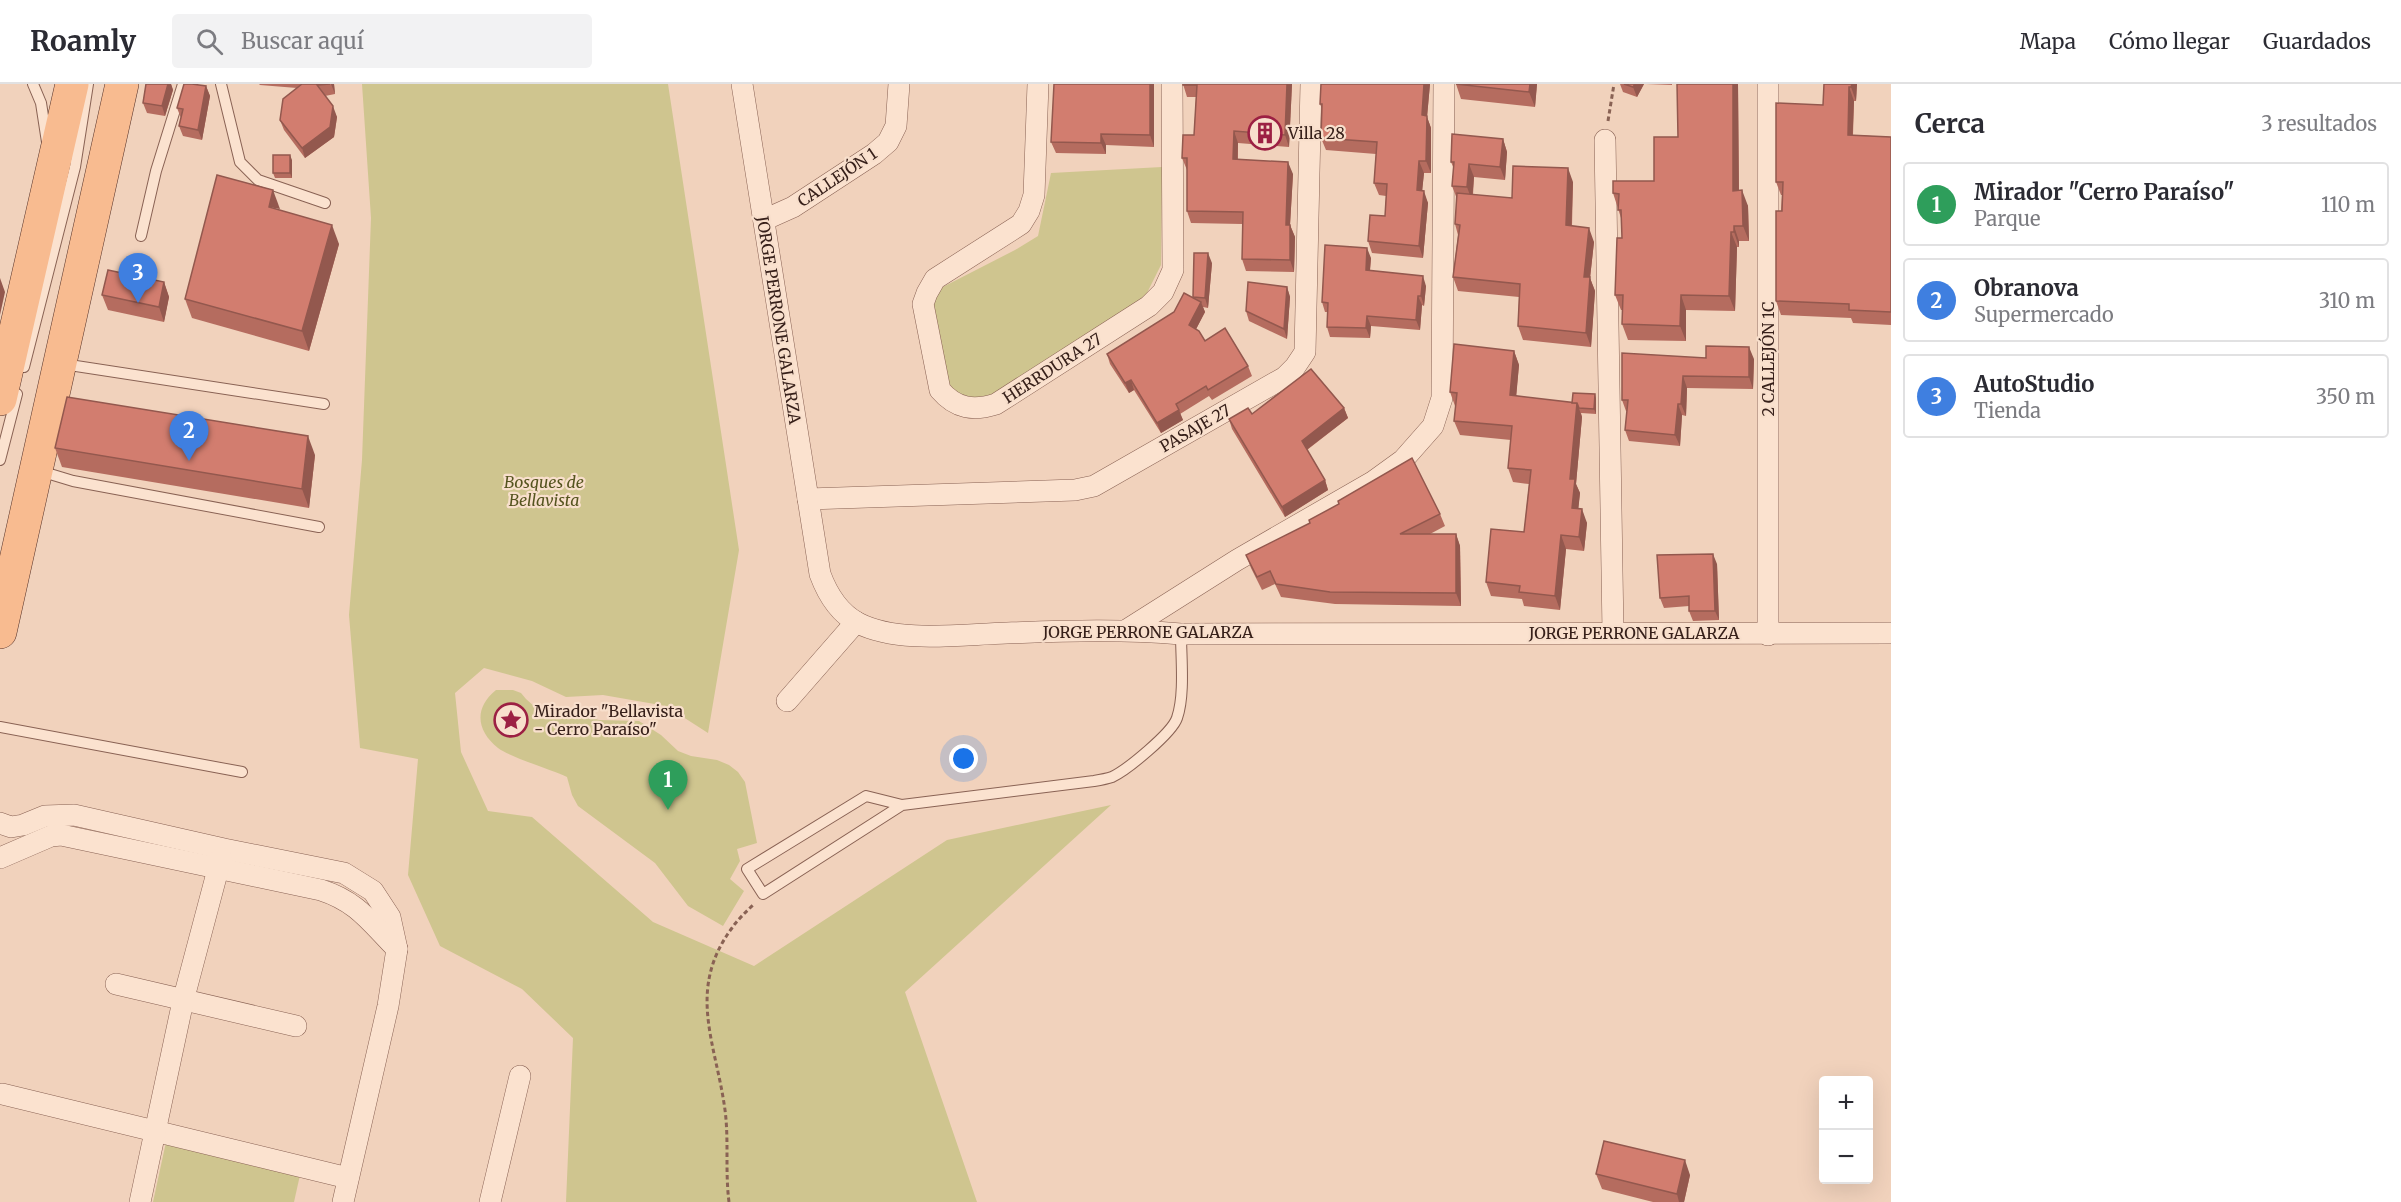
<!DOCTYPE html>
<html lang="es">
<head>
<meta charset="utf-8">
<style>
  body { margin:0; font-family:Merriweather,serif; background:#f2f2f3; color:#2b2b33 }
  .controls { position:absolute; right:18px; bottom:18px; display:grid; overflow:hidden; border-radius:6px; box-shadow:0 6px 24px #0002 }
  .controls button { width:54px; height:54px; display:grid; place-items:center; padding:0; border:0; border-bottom:2px solid #e1e1e2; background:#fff; color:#2b2b33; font:30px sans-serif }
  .you { position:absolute; left:964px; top:675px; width:21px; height:21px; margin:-15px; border:4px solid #fff; border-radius:50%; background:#1a73e8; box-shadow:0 0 0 9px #1a73e833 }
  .badge { display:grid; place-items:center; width:39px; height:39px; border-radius:50%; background:#ea580c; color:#fff; font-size:20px; font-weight:700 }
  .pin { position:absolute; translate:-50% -50px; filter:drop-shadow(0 2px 3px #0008) }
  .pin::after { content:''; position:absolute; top:32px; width:21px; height:18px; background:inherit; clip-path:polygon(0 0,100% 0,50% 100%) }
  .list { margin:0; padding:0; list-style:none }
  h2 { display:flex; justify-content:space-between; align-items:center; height:78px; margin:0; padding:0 24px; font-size:26px }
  h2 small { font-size:20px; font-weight:400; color:#7c7c81 }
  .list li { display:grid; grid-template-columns:39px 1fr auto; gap:18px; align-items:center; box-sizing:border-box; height:84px; margin:0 12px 12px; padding:0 12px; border:2px solid #e1e1e2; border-radius:6px }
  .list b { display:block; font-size:22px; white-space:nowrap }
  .list p { margin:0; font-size:20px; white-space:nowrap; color:#7c7c81 }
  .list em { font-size:20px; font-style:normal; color:#7c7c81 }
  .icon { flex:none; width:33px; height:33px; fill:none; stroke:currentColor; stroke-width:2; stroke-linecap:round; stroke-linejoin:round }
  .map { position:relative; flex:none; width:1891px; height:1118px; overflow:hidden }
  header { display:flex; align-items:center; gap:36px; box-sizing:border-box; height:84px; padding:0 30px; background:#fff; border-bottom:2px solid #e1e1e2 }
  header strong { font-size:28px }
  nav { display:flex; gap:33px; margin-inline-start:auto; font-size:21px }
  .search { width:420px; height:54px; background:#f2f2f3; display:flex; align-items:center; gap:15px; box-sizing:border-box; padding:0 21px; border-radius:6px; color:#7c7c81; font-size:22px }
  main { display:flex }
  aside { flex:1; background:#fff }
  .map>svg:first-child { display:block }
  .green { fill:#cfc58f }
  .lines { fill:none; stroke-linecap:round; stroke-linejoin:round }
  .lane-casing { stroke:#896254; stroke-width:12 }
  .street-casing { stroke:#896254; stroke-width:22 }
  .primary-casing { stroke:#563229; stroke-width:34 }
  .path { stroke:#896254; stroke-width:3; stroke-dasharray:4.5 3; stroke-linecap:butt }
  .lane { stroke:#fbe2cf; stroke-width:10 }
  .street { stroke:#fbe2cf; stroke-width:21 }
  .primary { stroke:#f8bb90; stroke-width:33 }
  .wall { fill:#b56c5f }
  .shaded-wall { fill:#93584e }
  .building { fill:#d27d6f; stroke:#93584e; stroke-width:1.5 }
  .labels { text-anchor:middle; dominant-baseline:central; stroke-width:4.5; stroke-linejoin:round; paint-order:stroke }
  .poi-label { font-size:16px; fill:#37201a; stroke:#f8dfcc; text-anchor:start }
  .street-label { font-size:16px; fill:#37201a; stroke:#f8dfcc }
  .park-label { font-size:16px; font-style:italic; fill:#55541f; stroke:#f8dfcc }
</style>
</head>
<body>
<header>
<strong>Roamly</strong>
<div class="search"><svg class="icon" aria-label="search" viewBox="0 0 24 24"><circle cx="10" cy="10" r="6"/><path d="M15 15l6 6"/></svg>Buscar aquí</div>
<nav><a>Mapa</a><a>Cómo llegar</a><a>Guardados</a></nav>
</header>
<main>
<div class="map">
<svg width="1891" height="1118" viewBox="0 0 1891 1118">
  <rect width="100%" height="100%" fill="#f1d2bc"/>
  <g class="green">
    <polygon points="362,0 668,0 739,466 708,649 666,622 603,611 566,613 532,597 484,584 455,609 461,668 488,727 532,733 653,838 754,882 947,756 1111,721 905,908 977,1118 566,1118 573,954 522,905 440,862 408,791 418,675 360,664 349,531 362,376 371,134"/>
    <polygon points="1162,83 1161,181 1143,217 998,315 967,317 946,303 930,222 937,206 1015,166 1038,152 1051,89"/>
    <path d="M496,606H513L521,609L526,615L535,623L570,628L599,636L639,637L661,651L678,667L691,672L717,676L729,681L738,688L745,698L757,759L737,765L740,777L730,795L744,807L723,842L688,822L655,779L578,722L572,711L567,693C550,685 512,674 498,664C476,646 474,624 496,606Z"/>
    <polygon points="166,1058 300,1091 294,1118 153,1118"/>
  </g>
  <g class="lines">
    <defs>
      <g id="lane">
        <polyline points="33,0 41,19 47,58"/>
        <polyline points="221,0 240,78 258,96 325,119"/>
        <polyline points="141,152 156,87 183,0"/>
        <polyline points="63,280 324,320"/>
        <polyline points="24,283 75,83 88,0"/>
        <polyline points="0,376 17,310"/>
        <polyline points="40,387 73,397 319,443"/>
        <polyline points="0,643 242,688"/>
        <path d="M902,721L763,810L747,785L866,712L902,721L1094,697C1100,696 1106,695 1112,693C1127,686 1172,649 1177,634C1185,611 1181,574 1181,550"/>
      </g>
      <g id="street">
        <path d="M742,0L820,490C827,509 839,529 858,539C899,560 963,550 1007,549C1067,547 1121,545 1181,550L1891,549"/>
        <path d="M1038,0L1034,111L1029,127L1021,140L935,195L927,209L923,220L940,306C956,325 974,327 996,320L1149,222L1163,208L1173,186L1172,0"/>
        <polyline points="1605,56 1613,548"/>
        <polyline points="764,136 793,123 874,70 888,58 896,42 899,0"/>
        <polyline points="808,415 1075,406 1094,402 1285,293 1295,283 1305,268 1311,0"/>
        <polyline points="1128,545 1237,476 1374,397 1403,376 1433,342 1442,314 1444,0"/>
        <polyline points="1768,551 1768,0"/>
        <polyline points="787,617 856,538"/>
        <polyline points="0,739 11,743 23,741 45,732 74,731 224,765 344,789 373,807 390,833 397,865 388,922 343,1118"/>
        <path d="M0,774L51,752L61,751L321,806C358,818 370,838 397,865"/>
        <polyline points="116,900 296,942"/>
        <polyline points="2,1010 348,1094"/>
        <polyline points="140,1118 183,917 221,774"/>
        <polyline points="490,1118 520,992"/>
      </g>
      <g id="primary">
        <polyline points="0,315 72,0"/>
        <polyline points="0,548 122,0"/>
      </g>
    </defs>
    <use href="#lane" class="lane-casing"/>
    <use href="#street" class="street-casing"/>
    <use href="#primary" class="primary-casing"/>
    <g class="path">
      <polyline points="1608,37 1614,0"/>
      <path d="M729,1118C725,1087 729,1056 725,1026C716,959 686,906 732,844C738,835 746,828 754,820"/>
    </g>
    <use href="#lane" class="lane"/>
    <use href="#street" class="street"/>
    <use href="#primary" class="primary"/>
  </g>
  <g class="wall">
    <polygon points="146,0 171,0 173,6 165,32 147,29 143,19"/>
    <polygon points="259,0 334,0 335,10 325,12 337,33 334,53 305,74 284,46 280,36 297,4 260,1"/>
    <polygon points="1154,0 1154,63 1106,61 1106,70 1056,69 1051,58"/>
    <polygon points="1183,0 1292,0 1289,63 1238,59 1238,75 1293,90 1290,141 1295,153 1294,188 1246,187 1242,175 1242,140 1191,139 1187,127 1187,86 1182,74 1194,51 1196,13 1187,13"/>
    <polygon points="1321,0 1430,0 1427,33 1431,44 1431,89 1424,89 1422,107 1428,119 1423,174 1372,169 1368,157 1385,132 1386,112 1379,111 1374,99 1376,70 1326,66 1321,54 1322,25 1320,20"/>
    <polygon points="1456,0 1537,0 1535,23 1461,15"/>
    <polygon points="1620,0 1644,0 1637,13 1623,8"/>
    <polygon points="1646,0 1672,0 1672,1"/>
    <polygon points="1677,0 1738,0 1739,107 1748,122 1749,157 1739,157 1739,163 1737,163 1735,227 1686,226 1686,257 1628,256 1622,240 1622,226 1621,226 1615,211 1622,154 1622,137 1613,109 1654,97 1678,53"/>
    <polygon points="1824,0 1857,0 1856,17 1854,17 1853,51 1891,53 1891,241 1853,239 1851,234 1781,231 1776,217 1782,111 1781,111 1776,98 1823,21"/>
    <polygon points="206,2 210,12 202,56 183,52 179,42 181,34 177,24"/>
    <polygon points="1503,55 1507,68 1505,96 1474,93 1473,111 1512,114 1573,98 1572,142 1594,158 1590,194 1595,207 1591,263 1523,256 1518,242 1519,213 1458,207 1453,193 1458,151 1455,140 1457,115 1452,102 1454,85 1451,78"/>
    <polygon points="292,76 292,94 275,94 273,89"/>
    <polygon points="280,126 339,160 309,267 192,234 185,215"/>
    <polygon points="1371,174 1370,187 1426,202 1424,222 1422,221 1420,246 1371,242 1370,254 1330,253 1327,243 1327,228 1325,228 1322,218"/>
    <polygon points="1212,179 1208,224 1203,223 1205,228 1196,245 1205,257 1248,282 1252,292 1212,316 1209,312 1180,330 1183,336 1161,349 1134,306 1129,309 1110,280 1107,270 1174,228 1193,214"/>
    <polygon points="164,198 169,213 164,238 108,226 102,211"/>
    <polygon points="1287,203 1290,213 1287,255 1249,237 1246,227"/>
    <polygon points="1514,267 1519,281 1516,312 1572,319 1595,310 1596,315 1596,330 1581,329 1582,333 1576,400 1580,409 1578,425 1587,439 1584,467 1566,465 1560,526 1524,522 1522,515 1491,512 1486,498 1524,448 1529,400 1513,398 1508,384 1511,356 1460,351 1454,337 1456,322 1455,322 1450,308"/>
    <polygon points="1706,274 1754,275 1753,305 1687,304 1686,332 1682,331 1680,362 1629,357 1625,346 1627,327 1626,327 1622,316"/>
    <polygon points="1344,324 1348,334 1307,366 1325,396 1328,406 1285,433 1232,345 1229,335 1252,330"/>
    <polygon points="55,364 315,371 309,424 62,383"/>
    <polygon points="1440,430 1445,442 1430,450 1456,450 1460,462 1461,522 1335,520 1281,513 1275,500 1262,506 1251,484 1246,471"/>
    <polygon points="1717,480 1719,536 1693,537 1689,527 1689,522 1664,524 1660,514"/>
    <polygon points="1596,1090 1690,1091 1684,1118 1653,1118 1602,1105"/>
  </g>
  <g class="shaded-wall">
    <polygon points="166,0 171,0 173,6 165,32 162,22"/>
    <polygon points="331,0 334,0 335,10"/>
    <polygon points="1150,0 1154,0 1154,63 1150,51"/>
    <polygon points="1287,0 1292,0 1289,63 1285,51"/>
    <polygon points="1424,0 1430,0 1427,33 1431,44 1431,89 1426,77 1422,31"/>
    <polygon points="1530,0 1537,0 1535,23 1529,8"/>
    <polygon points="1635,0 1644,0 1637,13 1633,3"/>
    <polygon points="1733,0 1738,0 1738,1 1739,122 1733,107"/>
    <polygon points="1852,0 1857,0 1856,17 1851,3"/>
    <polygon points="206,2 210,12 202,56 198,46"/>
    <polygon points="1849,3 1854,17 1852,65 1848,51"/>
    <polygon points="333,22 337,33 334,53 305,74 302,64"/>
    <polygon points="1234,47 1238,59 1237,87 1233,75"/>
    <polygon points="1101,50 1106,61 1106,70 1101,59"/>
    <polygon points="1503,55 1507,68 1505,96 1500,83"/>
    <polygon points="290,71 292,76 292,94 290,89"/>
    <polygon points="1419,77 1424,89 1421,118 1417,106"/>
    <polygon points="1288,78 1293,90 1290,141 1295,153 1294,188 1290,176 1286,141"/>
    <polygon points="1469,80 1474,93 1472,117 1467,103"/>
    <polygon points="1568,84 1573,98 1571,155 1566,141"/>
    <polygon points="273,106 280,125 269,123"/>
    <polygon points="1742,106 1748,122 1749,157 1743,142"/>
    <polygon points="1424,107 1428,119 1423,174 1419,162"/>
    <polygon points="332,141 339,160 309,267 302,247"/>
    <polygon points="1734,142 1739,157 1739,163 1734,148"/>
    <polygon points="1589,144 1594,158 1590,194 1595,207 1591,263 1586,249 1584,193"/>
    <polygon points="1731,148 1737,163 1735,227 1729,212"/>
    <polygon points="1367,164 1371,174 1369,196 1366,186"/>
    <polygon points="1208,169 1212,179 1208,224 1205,214"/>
    <polygon points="1423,192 1426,202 1424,222 1421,212"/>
    <polygon points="0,194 5,208 0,231"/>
    <polygon points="164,198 169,213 164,238 159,223"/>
    <polygon points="1287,203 1290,213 1287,255 1284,245"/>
    <polygon points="1681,211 1686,226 1686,257 1680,242"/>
    <polygon points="1418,212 1422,221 1420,246 1416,236"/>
    <polygon points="1201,218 1205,228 1193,251 1189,241"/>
    <polygon points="1367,232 1371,242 1370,254 1366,244"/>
    <polygon points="1749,263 1754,275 1753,305 1749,293"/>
    <polygon points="1514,267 1519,281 1515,326 1510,311"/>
    <polygon points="1683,292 1687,304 1686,332 1681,320"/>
    <polygon points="1131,296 1134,306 1129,309 1125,299"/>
    <polygon points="1595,310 1596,315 1596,330 1594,325"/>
    <polygon points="1577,319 1582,333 1576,400 1580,409 1577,438 1572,424 1570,395"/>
    <polygon points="1678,320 1682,331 1680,362 1675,351"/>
    <polygon points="1344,324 1348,334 1305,367 1302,357"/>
    <polygon points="1179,326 1183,336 1161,349 1157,339"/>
    <polygon points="308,352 315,371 309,424 302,405"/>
    <polygon points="1325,396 1328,406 1285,433 1282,423"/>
    <polygon points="1582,425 1587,439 1584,467 1579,453"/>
    <polygon points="1456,450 1460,462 1461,522 1456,509"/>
    <polygon points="1561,451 1566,465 1560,526 1555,512"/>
    <polygon points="1713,470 1717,480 1719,536 1715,527"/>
    <polygon points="1685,1076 1690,1091 1684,1118 1679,1118 1677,1110"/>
  </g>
  <g class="building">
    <polygon points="146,0 168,0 162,22 143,19"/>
    <polygon points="184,0 192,0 206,2 198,46 179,42 183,25 177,24"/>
    <polygon points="302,0 330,0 317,1 333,22 330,43 302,64 280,36 283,15"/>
    <polygon points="1054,0 1150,0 1150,51 1101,50 1101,59 1051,58"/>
    <polygon points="1183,0 1287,0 1285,51 1234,47 1233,75 1288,78 1286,141 1290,141 1290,176 1242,175 1243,128 1187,127 1187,74 1182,74 1183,51 1194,51 1197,1 1183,1"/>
    <polygon points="1321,0 1424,0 1422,31 1427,32 1426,77 1419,77 1417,106 1424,107 1419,162 1368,157 1370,131 1385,132 1387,100 1374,99 1377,58 1321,54 1322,20 1320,20"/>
    <polygon points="1456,0 1530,0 1529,8"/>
    <polygon points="1624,0 1635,0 1633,3"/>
    <polygon points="1677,0 1733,0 1733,107 1742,106 1743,142 1734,142 1734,148 1731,148 1729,212 1681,211 1680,242 1622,240 1623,211 1615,211 1617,154 1622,154 1621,126 1618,126 1619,110 1613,109 1613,97 1654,97 1654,53 1678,53"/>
    <polygon points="1824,0 1852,0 1851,3 1849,3 1848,51 1891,53 1891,228 1849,226 1849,220 1776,217 1776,127 1782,127 1783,98 1776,98 1776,19 1823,21"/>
    <polygon points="1452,50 1503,55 1500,83 1469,80 1467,103 1452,102 1454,78 1451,78"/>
    <rect x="273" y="71" width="17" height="18"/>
    <polygon points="1513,82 1568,84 1566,141 1589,144 1584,193 1590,193 1586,249 1518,242 1520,200 1453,193 1460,141 1455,140 1457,109 1512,114"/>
    <polygon points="217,91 273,106 269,123 332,141 302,247 185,215"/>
    <polygon points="1325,161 1367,164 1366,186 1423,192 1421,212 1418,212 1416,236 1367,232 1366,244 1327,243 1328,219 1322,218"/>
    <polygon points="1194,169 1208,169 1205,214 1193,213"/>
    <polygon points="108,186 164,198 159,223 102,211"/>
    <polygon points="1248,198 1287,203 1284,245 1246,227"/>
    <polygon points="1184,209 1201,218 1189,241 1199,247 1205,257 1225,244 1248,282 1208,306 1206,302 1176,320 1179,326 1157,339 1131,296 1125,299 1107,270 1174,228"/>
    <polygon points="1454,260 1514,267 1510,311 1577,319 1570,395 1575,395 1572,424 1582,425 1579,453 1561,451 1555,512 1519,508 1520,502 1486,498 1491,445 1524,448 1531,386 1508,384 1512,342 1454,337 1457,309 1450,308"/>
    <polygon points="1706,262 1749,263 1749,293 1683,292 1681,320 1678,320 1675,351 1625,346 1628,316 1622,316 1622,269 1706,274"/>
    <polygon points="1311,285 1344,324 1302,357 1325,396 1282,423 1229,335 1248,324 1252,330"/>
    <polygon points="1573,309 1595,310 1594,325 1579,324 1577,319 1572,319"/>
    <polygon points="67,313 308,352 302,405 55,364"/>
    <polygon points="1412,374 1440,430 1400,450 1456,450 1456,509 1330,508 1276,500 1270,487 1257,493 1246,471 1310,439 1309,436 1339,420 1338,417"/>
    <polygon points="1713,470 1715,527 1689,527 1689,512 1660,514 1657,471"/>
    <polygon points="1604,1057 1685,1076 1677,1110 1596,1090"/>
  </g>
  <defs>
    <symbol id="building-ring" viewBox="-11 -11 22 22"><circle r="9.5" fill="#f8dfcc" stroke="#9c2043" stroke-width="1.5"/><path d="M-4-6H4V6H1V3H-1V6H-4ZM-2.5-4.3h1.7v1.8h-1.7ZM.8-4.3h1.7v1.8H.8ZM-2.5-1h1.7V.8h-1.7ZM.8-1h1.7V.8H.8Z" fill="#9c2043"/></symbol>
    <symbol id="sight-ring" viewBox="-11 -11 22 22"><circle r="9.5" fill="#f8dfcc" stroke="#9c2043" stroke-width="1.5"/><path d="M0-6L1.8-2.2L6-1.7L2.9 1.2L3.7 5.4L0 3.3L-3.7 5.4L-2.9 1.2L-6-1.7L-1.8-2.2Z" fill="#9c2043"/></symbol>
  </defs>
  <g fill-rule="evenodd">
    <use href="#building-ring" x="1246" y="30" width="38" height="38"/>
    <use href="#sight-ring" x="492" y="617" width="38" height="38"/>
  </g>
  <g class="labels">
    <g class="poi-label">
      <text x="1288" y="49">Villa 28</text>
      <text x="534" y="627">Mirador "Bellavista<tspan x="534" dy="18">- Cerro Paraíso"</tspan></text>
    </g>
    <g class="street-label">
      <text transform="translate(837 93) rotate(-34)">CALLEJÓN 1</text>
      <text transform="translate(779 236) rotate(81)">JORGE PERRONE GALARZA</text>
      <text transform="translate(1768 275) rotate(-90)">2 CALLEJÓN 1C</text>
      <text transform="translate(1052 284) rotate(-33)">HERRDURA 27</text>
      <text transform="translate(1195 344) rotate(-30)">PASAJE 27</text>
      <text x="1148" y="548">JORGE PERRONE GALARZA</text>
      <text x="1634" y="549">JORGE PERRONE GALARZA</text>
    </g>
    <g class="park-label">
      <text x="544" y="398">Bosques de<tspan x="544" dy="18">Bellavista</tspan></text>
    </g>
  </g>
</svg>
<div class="controls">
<button>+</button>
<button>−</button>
</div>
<div class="you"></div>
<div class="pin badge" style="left:668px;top:726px;background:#2e9e5b">1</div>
<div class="pin badge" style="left:189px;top:377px;background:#3f7fe0">2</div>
<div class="pin badge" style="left:138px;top:219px;background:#3f7fe0">3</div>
</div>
<aside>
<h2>Cerca<small>3 resultados</small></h2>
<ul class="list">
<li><span class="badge" style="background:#2e9e5b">1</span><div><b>Mirador &quot;Cerro Paraíso&quot;</b><p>Parque</p></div><em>110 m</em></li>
<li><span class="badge" style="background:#3f7fe0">2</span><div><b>Obranova</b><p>Supermercado</p></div><em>310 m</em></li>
<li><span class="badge" style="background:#3f7fe0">3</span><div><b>AutoStudio</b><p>Tienda</p></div><em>350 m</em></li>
</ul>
</aside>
</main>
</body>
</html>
